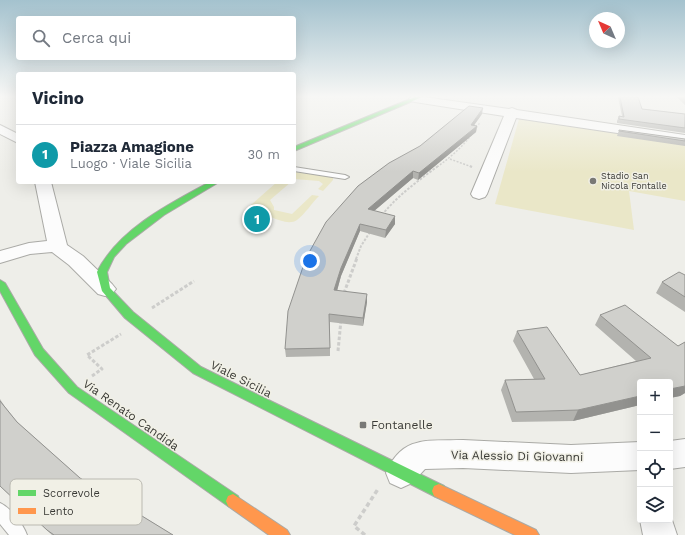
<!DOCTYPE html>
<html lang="it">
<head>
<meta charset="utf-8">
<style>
  body { margin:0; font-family:"Work Sans",sans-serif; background:#f2f2f3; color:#1f2937 }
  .controls { position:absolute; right:12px; bottom:12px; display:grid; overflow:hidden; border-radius:4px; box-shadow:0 4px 16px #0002 }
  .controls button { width:36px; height:36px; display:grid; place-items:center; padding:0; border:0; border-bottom:1px solid #e0e1e3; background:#fff; color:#1f2937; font:20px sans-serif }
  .compass { position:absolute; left:589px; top:12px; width:36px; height:36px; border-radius:50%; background:#fff; box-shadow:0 4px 16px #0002; rotate:316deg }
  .you { position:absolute; left:310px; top:261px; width:14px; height:14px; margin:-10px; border:3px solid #fff; border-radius:50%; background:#1a73e8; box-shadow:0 0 0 6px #1a73e833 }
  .badge { display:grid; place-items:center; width:26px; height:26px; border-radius:50%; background:#2563eb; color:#fff; font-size:13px; font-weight:700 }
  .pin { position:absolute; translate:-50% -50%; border:2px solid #fff; box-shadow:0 1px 4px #0006 }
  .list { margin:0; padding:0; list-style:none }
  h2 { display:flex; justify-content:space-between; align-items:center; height:52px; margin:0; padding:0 16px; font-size:17px }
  h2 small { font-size:13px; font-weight:400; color:#747a83 }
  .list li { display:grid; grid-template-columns:26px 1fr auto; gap:12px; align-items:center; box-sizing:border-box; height:60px; padding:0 16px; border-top:1px solid #e0e1e3 }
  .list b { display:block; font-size:15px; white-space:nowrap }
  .list p { margin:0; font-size:13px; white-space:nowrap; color:#747a83 }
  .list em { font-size:13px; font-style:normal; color:#747a83 }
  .icon { flex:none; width:22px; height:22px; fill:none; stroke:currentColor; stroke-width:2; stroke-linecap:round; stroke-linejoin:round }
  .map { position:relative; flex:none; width:685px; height:535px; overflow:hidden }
  .search { position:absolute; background:#fff; box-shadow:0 4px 16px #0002; left:16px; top:16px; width:280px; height:44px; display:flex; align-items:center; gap:10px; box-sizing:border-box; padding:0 14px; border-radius:4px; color:#747a83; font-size:15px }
  .panel { position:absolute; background:#fff; box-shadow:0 4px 16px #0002; left:16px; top:72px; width:280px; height:112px; border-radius:4px }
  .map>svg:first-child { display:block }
  .green { fill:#eae7c8 }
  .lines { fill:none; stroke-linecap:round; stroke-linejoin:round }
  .lane-casing { stroke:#aaaaa6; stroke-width:2 }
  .street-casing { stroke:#aaaaa6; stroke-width:2 }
  .fast-casing { stroke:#aaaaa6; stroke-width:2 }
  .slow-casing { stroke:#aaaaa6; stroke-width:2 }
  .path-far3 { stroke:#cdcdcb; stroke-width:1.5; stroke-dasharray:2 1.5; stroke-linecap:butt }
  .path-far2 { stroke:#cdcdcb; stroke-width:2; stroke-dasharray:2.5 1.5; stroke-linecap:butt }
  .path-far1 { stroke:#cdcdcb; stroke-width:3; stroke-dasharray:3.5 2; stroke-linecap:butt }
  .path { stroke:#cdcdcb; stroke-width:3.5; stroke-dasharray:4.5 3; stroke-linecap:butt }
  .lane { fill:#fcfcfc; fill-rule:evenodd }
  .street { fill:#fcfcfc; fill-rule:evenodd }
  .fast { fill:#63d668; fill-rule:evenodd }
  .slow { fill:#ff974d; fill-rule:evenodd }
  .wall { fill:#b3b3af }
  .shaded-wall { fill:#92928f }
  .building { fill:#d0d0cc; stroke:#92928f }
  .poi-dot { fill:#797975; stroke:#f1f0e6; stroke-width:1.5 }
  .labels { text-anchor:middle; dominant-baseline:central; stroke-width:3; stroke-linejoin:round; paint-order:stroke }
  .far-poi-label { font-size:9px; fill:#3a3a36; stroke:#f1f0e6; text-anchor:start }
  .near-street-label { font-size:12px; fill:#3a3a36; stroke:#f1f0e6 }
  .near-poi-label { font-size:12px; fill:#3a3a36; stroke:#f1f0e6; text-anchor:start }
  .key { fill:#f1f0e6; stroke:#bab9b1; stroke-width:1 }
  .key-label { font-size:11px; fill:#3a3a36 }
</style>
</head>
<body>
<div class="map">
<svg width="685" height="535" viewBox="0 0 685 535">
  <rect width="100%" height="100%" fill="#eeeee9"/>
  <g class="green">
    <polygon points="519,119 588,129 588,127 596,128 597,130 685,143 685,201 629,191 634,230 495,204"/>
    <polygon points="294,172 333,177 333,180 323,191 318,189 323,184 319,181 294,179"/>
    <path d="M277,182H291L270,200L274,207V210L292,214L312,195L319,196C312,203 305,214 297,220C286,228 261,212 251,205Z"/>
  </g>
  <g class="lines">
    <defs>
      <g id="lane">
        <polygon points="294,167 345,175 349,177 345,179 294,171"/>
        <path d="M0,503C11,508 23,524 27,535H9L0,524Z"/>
      </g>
      <g id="street">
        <polygon points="411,97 424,97 509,109 512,108 517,110 685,135 685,143 516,118 487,194 485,197 479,199 473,197 471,194 504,116 415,102 411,101 409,99"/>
        <polygon points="0,125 18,134 18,143 0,134"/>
        <polygon points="35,182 51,182 67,245 83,256 112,284 116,289 112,294 105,296 98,294 69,265 52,252 30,254 0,263 0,251 29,243 47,241"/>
        <polygon points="685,439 685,467 670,469 670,441"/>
        <path d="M463,440L571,445L640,442V470L571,473L463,468L425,469L412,483L401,488L390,483L386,473C402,435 428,441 463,440Z"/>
        <polygon points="670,514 677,535 643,535 640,520 640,519 670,520"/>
      </g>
      <g id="fast">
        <polygon points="415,97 422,97 294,151 294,147"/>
        <path d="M210,182H219L164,215L126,244L114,257L107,272L110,288L133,312L201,367L444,486L446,491L444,496L439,498L434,496L193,373L125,318L102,291L97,272C119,229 169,204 210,182Z"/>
        <polygon points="0,280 5,283 43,349 77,387 238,496 240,501 238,506 233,508 228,506 69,393 35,355 0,291"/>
      </g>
      <g id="slow">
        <polygon points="439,484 536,530 539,535 515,535 434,496 432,491 434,486"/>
        <polygon points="233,494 287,530 290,535 269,535 228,506 226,501 228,496"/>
      </g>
    </defs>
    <use href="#lane" class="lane-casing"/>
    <use href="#street" class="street-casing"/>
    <use href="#fast" class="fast-casing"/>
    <use href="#slow" class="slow-casing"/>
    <g class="path-far3">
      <polyline points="450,159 472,167"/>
      <path d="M437,167C455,154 469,141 480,122"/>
    </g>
    <g class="path-far2">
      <polyline points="470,166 472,167"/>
      <path d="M382,215C398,195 418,181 438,166"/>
      <polyline points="356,259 361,246 370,232"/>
    </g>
    <g class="path-far1">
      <polyline points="344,293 357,258"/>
      <polyline points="152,308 194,281"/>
      <polyline points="338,351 341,320"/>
      <polyline points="92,376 102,369 87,355 121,334"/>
    </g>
    <polyline class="path" points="365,535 354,526 378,489"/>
    <use href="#lane" class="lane"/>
    <use href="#street" class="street"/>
    <use href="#fast" class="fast"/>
    <use href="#slow" class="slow"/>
  </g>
  <g class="wall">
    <polygon points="618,97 638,97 642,109 685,114 685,133 617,123 617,121 619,116 622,116"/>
    <polygon points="677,97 685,97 685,105"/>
    <polygon points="482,114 474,125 477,126 476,132 418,180 413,178 374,211 395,224 385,238 360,231 341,276 337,291 367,294 367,302 363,326 330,322 330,356 286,357 285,349 306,258"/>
    <polygon points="619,130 685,139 685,146 617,136"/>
    <polygon points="685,275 685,312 656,293 662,282"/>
    <polygon points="600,315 678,346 685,342 685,393 680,396 670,398 670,382 640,382 640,405 573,421 512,422 501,390 505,380 534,379 513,341 517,331 580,375 636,361 595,325"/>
    <polygon points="0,399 5,407 17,422 80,478 173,535 52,535 0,486"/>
  </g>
  <g class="shaded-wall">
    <polygon points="483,108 482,114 470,131 471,125"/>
    <polygon points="477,126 476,132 418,180 419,173"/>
    <polygon points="413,171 413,178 367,217 368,209"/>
    <polygon points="395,216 395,224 385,238 386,230"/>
    <polygon points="360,224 360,231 341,276 335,298 334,290 341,268"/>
    <polygon points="367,294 367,302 363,326 363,318"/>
    <polygon points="685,386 685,393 680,396 670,398 670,389"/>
    <polygon points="640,396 640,405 573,421 578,410"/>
  </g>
  <g class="building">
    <polygon points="620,97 638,97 642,109 685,114 685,128 619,119 619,116 624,117"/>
    <polygon points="469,106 483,108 471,125 477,126 419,173 413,171 368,209 395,216 386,230 360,224 341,268 334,290 367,294 363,318 329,314 330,348 285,349 288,311 306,258 326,222 358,186 389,163 420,146"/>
    <polygon points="619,130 685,139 685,141 619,131"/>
    <polygon points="679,272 685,275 685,297 662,282"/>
    <polygon points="625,305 678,346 685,342 685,386 670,389 670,382 640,382 640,396 578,410 516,412 505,380 545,379 517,331 547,327 580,375 651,358 600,315"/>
    <polygon points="0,401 17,422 80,478 173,535 54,535 47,530 0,486"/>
  </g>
  <linearGradient id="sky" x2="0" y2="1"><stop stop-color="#a4c2ce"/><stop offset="0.56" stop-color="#f7f7f5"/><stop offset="1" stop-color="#f7f7f5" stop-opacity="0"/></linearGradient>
  <rect width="685" height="172" fill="url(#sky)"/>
  <g class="poi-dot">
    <circle cx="593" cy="181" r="4"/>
    <rect x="359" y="421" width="8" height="8" rx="2"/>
  </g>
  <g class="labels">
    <g class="far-poi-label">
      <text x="601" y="176">Stadio San<tspan x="601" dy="10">Nicola Fontalle</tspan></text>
    </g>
    <g class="near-street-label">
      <text transform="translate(241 379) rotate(27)">Viale Sicilia</text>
      <text transform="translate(131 415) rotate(35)">Via Renato Candida</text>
      <text transform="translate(517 456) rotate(1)">Via Alessio Di Giovanni</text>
    </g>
    <g class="near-poi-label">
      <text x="371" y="425">Fontanelle</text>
    </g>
  </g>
  <rect x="10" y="479" width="132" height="46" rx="6" class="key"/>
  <rect x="18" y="490" width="18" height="6" fill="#63d668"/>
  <rect x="18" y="508" width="18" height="6" fill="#ff974d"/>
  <g class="key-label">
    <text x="43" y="497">Scorrevole</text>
    <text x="43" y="515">Lento</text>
  </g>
</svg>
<div class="controls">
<button>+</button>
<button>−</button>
<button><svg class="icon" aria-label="locate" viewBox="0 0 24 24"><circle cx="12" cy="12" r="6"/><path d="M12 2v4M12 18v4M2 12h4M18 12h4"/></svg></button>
<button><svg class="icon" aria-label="layers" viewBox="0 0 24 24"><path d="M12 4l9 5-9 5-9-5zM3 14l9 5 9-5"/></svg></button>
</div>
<svg class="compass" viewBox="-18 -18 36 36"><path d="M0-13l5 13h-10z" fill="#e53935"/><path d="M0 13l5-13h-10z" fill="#747a83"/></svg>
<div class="you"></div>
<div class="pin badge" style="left:257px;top:219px;background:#0f9aa8">1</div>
<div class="search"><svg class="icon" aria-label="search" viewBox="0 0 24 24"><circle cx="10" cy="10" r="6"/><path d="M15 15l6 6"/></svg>Cerca qui</div>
<section class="panel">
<h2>Vicino<small></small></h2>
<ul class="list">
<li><span class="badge" style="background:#0f9aa8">1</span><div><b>Piazza Amagione</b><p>Luogo · Viale Sicilia</p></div><em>30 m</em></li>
</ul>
</section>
</div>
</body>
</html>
